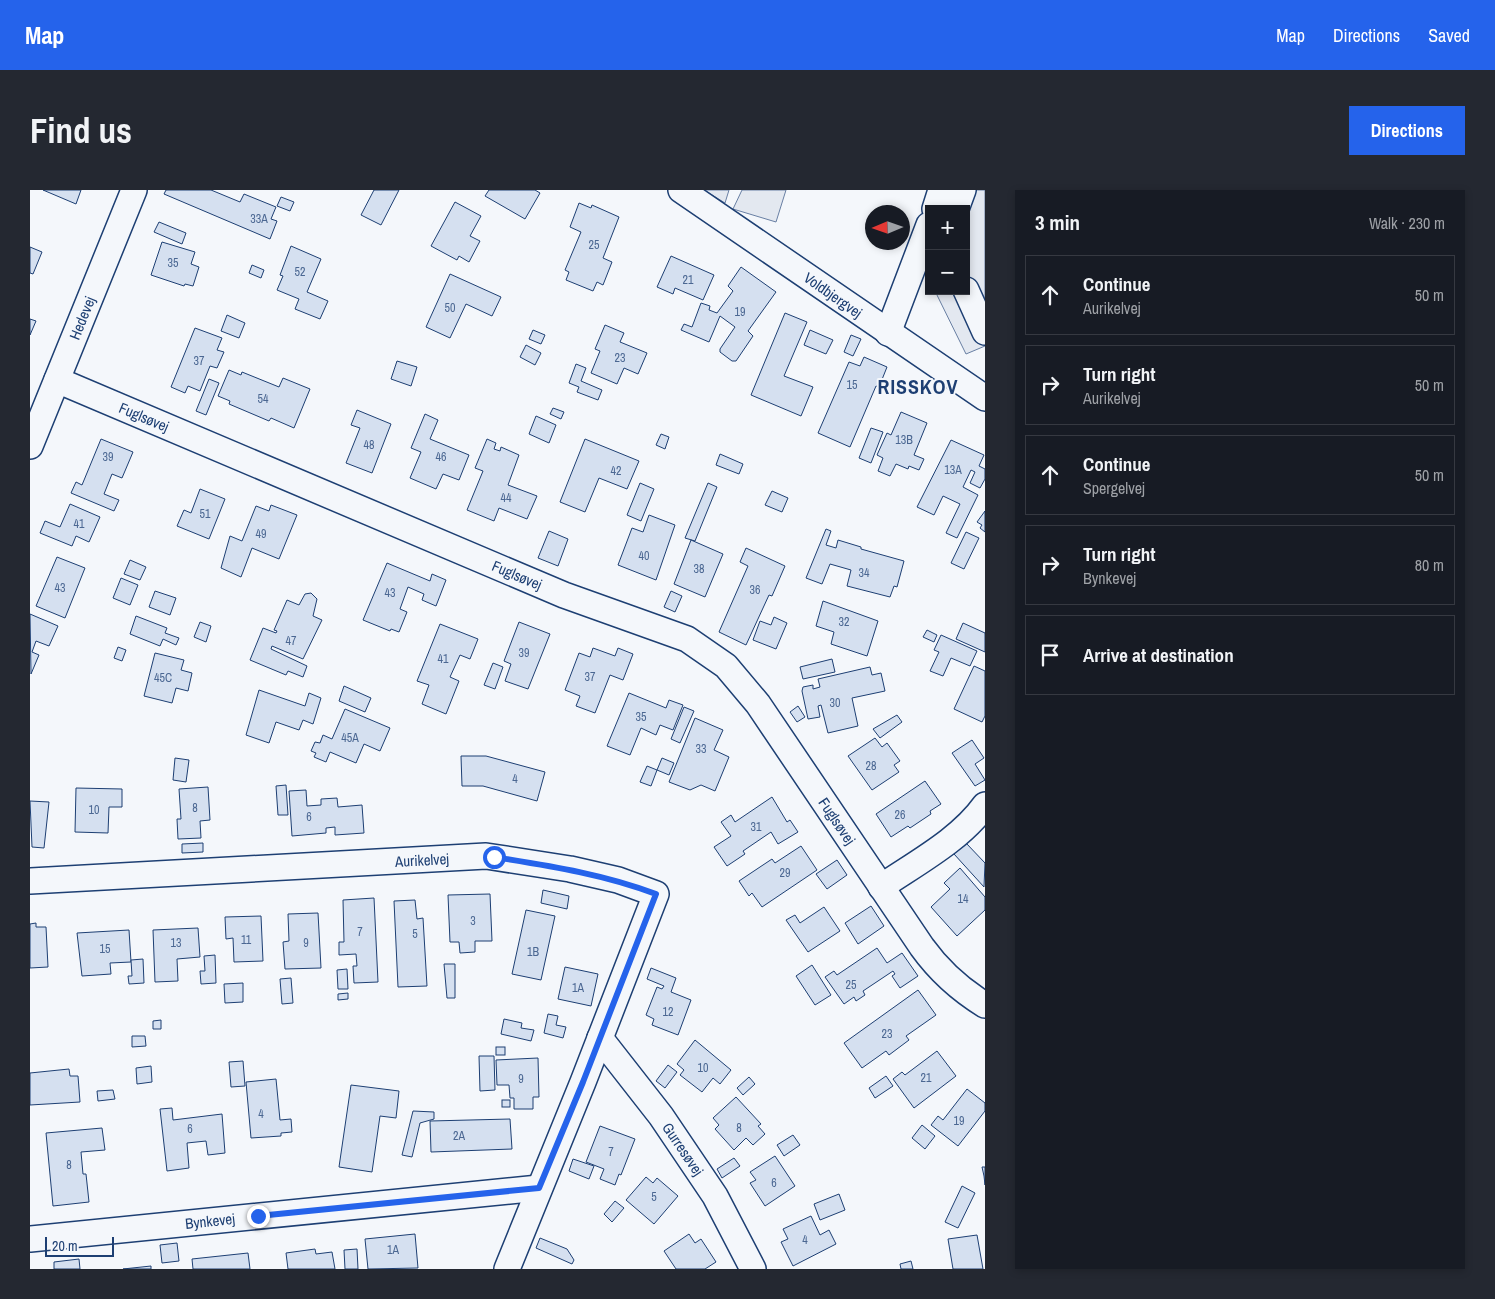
<!DOCTYPE html>
<html lang="en">
<head>
<meta charset="utf-8">
<style>
  body { margin:0; font-family:"Archivo Narrow",sans-serif; background:#242831; color:#f1f3f6 }
  .controls { position:absolute; right:15px; top:15px; display:grid; overflow:hidden; border-radius:0px; box-shadow:0 2px 8px #0003 }
  .controls button { width:45px; height:45px; display:grid; place-items:center; padding:0; border:0; border-bottom:1px solid #363941; background:#171b24; color:#f1f3f6; font:25px sans-serif }
  .compass { position:absolute; left:835px; top:15px; width:45px; height:45px; border-radius:50%; background:#171b24; box-shadow:0 2px 8px #0003; rotate:268deg }
  .scale { position:absolute; left:15px; bottom:12px; width:69px; box-sizing:border-box; padding-left:5px; border:2px solid #1d3f73; border-top:0; font-size:14px; line-height:18px; white-space:nowrap; color:#1d3f73; -webkit-text-stroke:4px #f4f7fb; paint-order:stroke }
  .stop { position:absolute; width:15px; height:15px; margin:-11px; border:4px solid #2563eb; border-radius:50%; background:#fff }
  .stop.end { background:#2563eb; border-color:#fff; box-shadow:0 1px 5px #0008 }
  .list { margin:0; padding:0; list-style:none }
  h2 { display:flex; justify-content:space-between; align-items:center; height:65px; margin:0; padding:0 20px; font-size:21px }
  h2 small { font-size:16px; font-weight:400; color:#9ea1a6 }
  .list li { display:grid; grid-template-columns:32px 1fr auto; gap:15px; align-items:center; box-sizing:border-box; height:80px; margin:0 10px 10px; padding:0 10px; border:1px solid #363941; border-radius:0px }
  .list b { display:block; font-size:19px; white-space:nowrap }
  .list p { margin:0; font-size:16px; white-space:nowrap; color:#9ea1a6 }
  .list em { font-size:16px; font-style:normal; color:#9ea1a6 }
  .icon { flex:none; width:28px; height:28px; fill:none; stroke:currentColor; stroke-width:2; stroke-linecap:round; stroke-linejoin:round }
  .map { position:relative; flex:none; width:955px; height:1079px; overflow:hidden; border-radius:0px }
  header { display:flex; align-items:center; gap:30px; box-sizing:border-box; height:70px; padding:0 25px; background:#2563eb; color:#fff }
  header strong { font-size:24px }
  nav { display:flex; gap:28px; margin-inline-start:auto; font-size:18px }
  .intro { display:flex; align-items:center; justify-content:space-between; box-sizing:border-box; height:120px; padding:0 30px }
  h1 { margin:0; font-size:35px }
  .button { padding:12px 22px; border-radius:0px; background:#2563eb; color:#fff; font-size:18px; font-weight:700 }
  main { display:flex; gap:30px; padding:0 30px }
  aside { flex:1; background:#171b24; border-radius:0px; box-shadow:0 2px 8px #0003 }
  .map>svg:first-child { display:block }
  .parking { fill:#e3e8f0; stroke:#687fa3 }
  .building { fill:#d5e0f0; stroke:#1d3f73 }
  .lines { fill:none; stroke-linecap:round; stroke-linejoin:round }
  .minor-casing { stroke:#1d3f73; stroke-width:28 }
  .minor { stroke:#f4f7fb; stroke-width:25 }
  .route { stroke:#2563eb; stroke-width:6 }
  .labels { text-anchor:middle; dominant-baseline:central; stroke-width:4; stroke-linejoin:round; paint-order:stroke }
  .number-label { font-size:12px; fill:#4b6792 }
  .street-label { font-size:15px; fill:#1d3f73; stroke:#f4f7fb }
  .district-label { font-size:20px; font-weight:bold; letter-spacing:1px; fill:#1d3f73; stroke:#f4f7fb }
</style>
</head>
<body>
<header>
<strong>Map</strong>
<nav><a>Map</a><a>Directions</a><a>Saved</a></nav>
</header>
<div class="intro"><h1>Find us</h1><a class="button">Directions</a></div>
<main>
<div class="map">
<svg width="955" height="1079" viewBox="0 0 955 1079">
  <rect width="100%" height="100%" fill="#f4f7fb"/>
  <g class="parking">
    <polygon points="674,0 699,0 695,13"/>
    <polygon points="712,0 756,0 746,32 703,19"/>
    <polygon points="923,0 955,0 955,156 936,164 905,101 936,101 936,19"/>
  </g>
  <g class="building">
    <polygon points="13,0 51,0 46,14"/>
    <polygon points="136,0 181,0 210,12 214,4 246,17 241,29 247,31 240,49 134,4"/>
    <polygon points="344,0 369,0 351,35 331,25"/>
    <polygon points="459,0 505,0 510,3 495,29 455,6"/>
    <polygon points="251,7 264,12 260,21 247,16"/>
    <polygon points="425,12 451,26 440,46 450,51 439,72 429,66 427,70 401,56"/>
    <polygon points="549,13 561,18 562,15 589,27 573,68 582,72 573,95 567,92 563,101 536,90 539,82 535,80 551,42 540,37"/>
    <polygon points="129,32 156,43 152,54 124,42"/>
    <polygon points="132,52 165,62 161,74 169,77 163,96 155,94 154,96 121,85"/>
    <polygon points="261,56 291,69 277,102 298,111 290,129 265,119 269,109 247,100 253,86 250,85"/>
    <polygon points="0,57 12,62 3,84 0,83"/>
    <polygon points="641,66 684,85 673,110 645,98 643,104 627,97"/>
    <polygon points="222,75 234,80 231,88 219,83"/>
    <polygon points="711,77 746,102 718,141 723,146 706,171 702,171 690,162 690,159 705,137 690,126 679,152 651,140 654,134 662,137 671,113 680,116 679,120 687,123 703,101 698,96"/>
    <polygon points="420,84 471,107 462,126 436,114 420,148 396,137"/>
    <polygon points="755,123 777,132 754,186 783,197 771,226 721,205"/>
    <polygon points="197,125 215,133 209,148 191,141"/>
    <polygon points="0,129 6,131 0,145"/>
    <polygon points="575,135 594,143 590,152 617,163 608,184 594,178 587,194 561,183 570,161 565,159"/>
    <polygon points="165,138 192,148 187,160 194,162 187,178 180,176 170,201 158,196 155,203 141,197"/>
    <polygon points="503,140 515,145 511,154 499,149"/>
    <polygon points="780,140 803,150 796,164 774,155"/>
    <polygon points="821,145 831,149 823,166 814,162"/>
    <polygon points="496,155 511,163 505,175 490,167"/>
    <polygon points="834,167 857,177 849,197 846,196 820,257 788,243 819,172 830,176"/>
    <polygon points="367,171 387,177 381,196 361,189"/>
    <polygon points="546,174 556,178 551,191 572,200 568,210 547,202 549,197 539,193"/>
    <polygon points="199,180 211,185 212,182 249,197 253,188 280,199 264,238 241,228 239,231 199,214 200,211 188,206"/>
    <polygon points="179,189 189,193 176,225 166,221"/>
    <polygon points="523,218 534,222 531,229 520,224"/>
    <polygon points="327,220 361,234 342,283 316,273 330,238 321,235"/>
    <polygon points="871,222 897,233 884,265 894,269 889,280 879,276 878,279 866,274 860,286 848,281 853,268 847,265 857,243 861,245"/>
    <polygon points="395,224 408,230 400,249 439,265 429,290 413,284 406,299 380,288 391,262 381,258"/>
    <polygon points="506,226 526,235 519,253 499,244"/>
    <polygon points="841,238 853,242 841,273 829,268"/>
    <polygon points="631,244 639,247 635,259 626,255"/>
    <polygon points="71,249 103,262 92,288 82,284 74,304 89,310 84,321 41,303 46,292 52,295"/>
    <polygon points="457,249 466,253 464,259 470,261 471,257 489,265 478,295 507,306 497,329 469,318 464,331 437,320 453,281 445,278"/>
    <polygon points="555,249 609,271 597,299 569,288 555,322 530,312"/>
    <polygon points="921,250 954,265 949,276 955,279 955,289 950,298 940,293 945,282 941,280 933,297 948,305 927,348 916,343 930,314 913,306 904,325 887,317"/>
    <polygon points="690,264 713,274 709,284 686,275"/>
    <polygon points="610,293 624,299 611,331 597,325"/>
    <polygon points="678,293 687,297 665,351 655,348"/>
    <polygon points="170,299 195,309 179,349 147,336 154,320 161,323"/>
    <polygon points="742,301 758,308 752,322 735,315"/>
    <polygon points="40,314 70,327 59,352 46,346 42,356 10,343 15,331 30,337"/>
    <polygon points="241,315 267,325 249,369 222,358 211,387 191,378 200,346 212,351 226,316 239,321"/>
    <polygon points="955,321 955,342 950,338 952,335 947,332"/>
    <polygon points="619,325 645,335 626,390 588,375 602,338 613,342"/>
    <polygon points="796,339 801,341 796,355 806,358 808,350 831,357 831,359 874,371 867,397 864,396 860,407 817,396 821,380 800,374 792,394 776,388"/>
    <polygon points="519,341 538,349 528,376 508,368"/>
    <polygon points="936,342 949,348 934,379 921,373"/>
    <polygon points="661,350 693,364 675,407 644,394"/>
    <polygon points="716,358 755,376 742,406 739,405 716,455 689,442 718,376 710,372"/>
    <polygon points="27,367 55,378 35,428 6,416"/>
    <polygon points="100,370 116,377 110,390 94,384"/>
    <polygon points="357,373 400,391 402,384 416,390 406,416 392,410 394,404 378,397 370,419 377,422 369,442 361,439 360,441 333,430"/>
    <polygon points="91,388 108,395 100,415 83,408"/>
    <polygon points="125,401 146,408 140,425 119,417"/>
    <polygon points="641,401 652,406 645,422 634,417"/>
    <polygon points="281,403 287,409 283,426 292,430 273,469 242,456 241,459 277,476 273,487 258,481 256,485 220,470 233,438 246,443 247,441 244,440 257,410 269,415 275,404"/>
    <polygon points="793,411 848,431 837,466 801,454 804,442 786,436"/>
    <polygon points="0,424 28,436 19,456 6,451 2,462 9,465 1,484"/>
    <polygon points="106,426 137,438 135,443 149,448 146,455 133,449 130,456 100,444"/>
    <polygon points="744,427 757,433 746,459 723,450 730,431 741,435"/>
    <polygon points="170,432 181,436 176,452 164,447"/>
    <polygon points="489,432 520,444 498,499 475,491 481,474 474,471"/>
    <polygon points="933,433 955,443 955,462 926,449"/>
    <polygon points="410,434 448,449 440,469 430,465 420,487 429,491 416,524 392,514 399,495 387,491"/>
    <polygon points="897,440 907,445 904,452 893,447"/>
    <polygon points="911,445 947,461 940,476 921,468 913,486 900,481 909,462 904,460"/>
    <polygon points="88,457 96,460 92,471 84,468"/>
    <polygon points="563,458 585,466 588,458 603,464 593,490 580,485 565,523 546,516 550,506 535,500 549,463 560,467"/>
    <polygon points="125,463 154,470 151,480 162,483 158,501 146,498 142,513 114,506"/>
    <polygon points="802,469 805,482 773,489 770,477"/>
    <polygon points="463,473 473,477 465,499 454,495"/>
    <polygon points="944,476 955,481 955,526 952,532 924,519"/>
    <polygon points="840,477 842,485 851,483 855,501 822,508 828,536 798,543 791,515 788,516 790,527 778,529 772,501 773,497 783,495 783,499 790,497 788,489"/>
    <polygon points="314,496 341,508 335,522 309,511"/>
    <polygon points="229,500 275,516 279,503 291,508 283,534 273,530 269,540 246,532 239,553 216,545"/>
    <polygon points="599,503 636,518 639,510 653,515 643,540 630,535 626,545 611,538 600,565 577,556"/>
    <polygon points="768,516 775,527 767,532 760,522"/>
    <polygon points="654,517 664,521 650,553 641,549"/>
    <polygon points="315,519 360,538 350,561 334,554 326,573 300,562 296,572 284,567 286,563 281,561 285,552 290,553 293,545 302,549"/>
    <polygon points="867,525 872,532 850,548 843,539"/>
    <polygon points="665,528 693,540 684,560 699,567 685,601 671,595 660,600 639,592"/>
    <polygon points="845,548 852,557 857,553 870,571 864,575 869,582 842,600 818,566"/>
    <polygon points="942,550 954,568 945,574 955,590 945,596 922,563"/>
    <polygon points="431,566 456,566 515,582 507,611 453,596 432,596"/>
    <polygon points="145,568 159,570 156,592 143,590"/>
    <polygon points="632,568 644,573 639,585 627,580"/>
    <polygon points="617,576 627,580 621,596 610,592"/>
    <polygon points="895,591 911,614 900,621 901,624 880,638 878,636 861,647 846,624"/>
    <polygon points="256,595 258,625 248,625 246,596"/>
    <polygon points="178,597 180,630 170,631 171,648 148,649 147,629 151,629 149,599"/>
    <polygon points="46,598 92,599 92,617 79,617 78,643 45,642"/>
    <polygon points="276,600 277,616 291,615 291,609 307,608 308,617 332,615 334,643 305,645 305,637 296,638 296,643 262,646 259,601"/>
    <polygon points="742,607 757,632 760,630 768,642 748,654 741,642 713,661 715,664 697,676 684,657 701,646 691,632 701,625 705,632"/>
    <polygon points="0,611 19,612 14,658 2,657"/>
    <polygon points="173,653 173,662 152,663 152,654"/>
    <polygon points="936,653 955,673 954,697 924,664"/>
    <polygon points="771,656 787,680 732,717 722,703 719,706 709,691 742,669 745,673"/>
    <polygon points="807,670 817,685 797,699 786,684"/>
    <polygon points="930,678 955,707 955,720 927,746 901,717 920,699 914,693"/>
    <polygon points="513,700 539,706 537,719 511,713"/>
    <polygon points="460,704 462,751 445,751 445,762 430,763 429,752 420,752 418,705"/>
    <polygon points="344,708 348,792 324,793 323,776 327,776 326,764 309,765 309,752 314,752 313,710"/>
    <polygon points="385,710 387,729 393,728 397,796 368,797 364,711"/>
    <polygon points="841,716 854,736 828,754 815,733"/>
    <polygon points="794,717 810,741 778,762 756,730 765,725 770,733"/>
    <polygon points="496,720 525,726 511,790 482,784"/>
    <polygon points="288,723 291,778 255,779 253,752 259,751 258,724"/>
    <polygon points="231,726 233,771 204,772 203,748 196,749 195,727"/>
    <polygon points="6,733 6,737 16,737 18,777 0,778 0,734"/>
    <polygon points="168,738 170,767 147,769 148,791 125,792 123,740"/>
    <polygon points="99,740 101,772 80,773 81,784 52,786 47,743"/>
    <polygon points="847,758 857,773 872,763 888,786 870,798 862,786 865,784 863,781 833,801 835,805 826,811 824,807 814,814 795,787 804,781 807,785"/>
    <polygon points="185,765 186,793 171,794 170,781 175,781 174,766"/>
    <polygon points="113,769 114,793 99,794 98,786 102,786 101,770"/>
    <polygon points="414,774 425,774 425,808 417,808"/>
    <polygon points="782,775 801,805 785,815 766,786"/>
    <polygon points="535,777 568,784 561,816 528,809"/>
    <polygon points="621,778 646,788 641,802 661,810 648,845 622,835 624,829 616,825 627,797 632,799 634,796 617,789"/>
    <polygon points="317,779 318,799 308,799 307,780"/>
    <polygon points="261,788 263,813 252,814 250,789"/>
    <polygon points="213,793 213,812 195,813 194,794"/>
    <polygon points="888,800 906,825 876,846 879,850 859,865 856,861 832,878 814,853"/>
    <polygon points="318,803 318,809 308,810 308,804"/>
    <polygon points="518,824 528,826 526,835 536,837 533,848 514,843"/>
    <polygon points="474,829 492,833 491,838 504,840 501,851 471,844"/>
    <polygon points="131,830 131,839 123,839 123,831"/>
    <polygon points="102,846 115,846 116,856 102,857"/>
    <polygon points="665,850 701,880 690,894 683,888 672,902 650,885 654,880 647,874"/>
    <rect x="466" y="857" width="9" height="8"/>
    <polygon points="907,861 926,886 884,918 863,889 872,882 875,885"/>
    <polygon points="449,866 464,866 465,900 450,901"/>
    <polygon points="508,868 509,907 503,907 503,919 484,919 484,908 480,908 479,895 467,895 466,870"/>
    <polygon points="213,871 215,896 201,897 199,872"/>
    <polygon points="638,875 647,882 635,898 626,891"/>
    <polygon points="121,876 122,892 107,894 106,878"/>
    <polygon points="39,879 40,886 48,886 50,912 0,915 0,883"/>
    <polygon points="856,886 863,896 845,908 839,898"/>
    <polygon points="719,887 725,894 713,905 707,898"/>
    <polygon points="246,889 250,930 261,929 262,942 251,943 251,946 221,948 216,892"/>
    <polygon points="321,895 369,901 366,928 350,926 342,982 309,977"/>
    <polygon points="937,899 955,913 955,921 928,956 901,935 908,926 913,930"/>
    <polygon points="83,900 85,909 68,911 67,901"/>
    <polygon points="706,907 731,934 728,936 735,944 723,955 716,948 704,960 685,939 689,935 683,928"/>
    <rect x="472" y="910" width="8" height="7"/>
    <polygon points="142,918 143,930 192,924 195,963 178,965 176,951 157,953 159,978 137,981 130,919"/>
    <polygon points="383,921 404,922 404,929 390,933 382,967 372,965"/>
    <polygon points="480,929 482,959 401,962 400,931"/>
    <polygon points="892,935 905,946 895,959 882,948"/>
    <polygon points="570,936 605,949 591,985 589,984 585,995 570,989 574,979 556,972"/>
    <polygon points="72,938 75,960 51,962 53,984 56,984 59,1012 23,1016 16,943"/>
    <polygon points="763,945 770,955 754,966 747,955"/>
    <polygon points="745,966 765,996 735,1016 720,993 726,990 720,982"/>
    <polygon points="704,968 710,976 692,988 687,979"/>
    <polygon points="543,969 564,976 559,989 539,981"/>
    <polygon points="952,977 955,977 955,995 954,986"/>
    <polygon points="616,987 623,993 627,988 648,1006 624,1034 596,1010"/>
    <polygon points="932,996 945,1003 928,1038 915,1032"/>
    <polygon points="809,1004 815,1020 790,1030 784,1014"/>
    <polygon points="585,1011 594,1018 582,1032 574,1024"/>
    <polygon points="781,1026 790,1045 799,1040 806,1054 763,1076 751,1052 758,1049 753,1039"/>
    <polygon points="385,1044 388,1078 338,1079 335,1049"/>
    <polygon points="659,1044 665,1053 671,1049 686,1072 675,1079 646,1079 634,1061"/>
    <polygon points="947,1045 953,1079 923,1079 918,1049"/>
    <polygon points="510,1048 537,1059 544,1070 542,1074 506,1058"/>
    <polygon points="147,1053 149,1071 132,1073 130,1055"/>
    <polygon points="285,1059 286,1064 302,1062 305,1079 258,1079 256,1063"/>
    <polygon points="327,1059 328,1079 315,1079 314,1060"/>
    <polygon points="218,1063 220,1079 163,1079 162,1069"/>
    <polygon points="49,1069 50,1079 24,1079 24,1072"/>
    <polygon points="881,1071 883,1079 871,1079 870,1074"/>
    <polygon points="121,1076 121,1079 93,1079"/>
  </g>
  <g class="lines">
    <defs>
      <g id="minor">
        <polyline points="651,0 955,208"/>
        <polyline points="905,19 911,0"/>
        <polyline points="926,19 933,0"/>
        <polyline points="936,100 955,142"/>
        <polyline points="858,143 899,35"/>
        <path d="M27,190L534,405L657,449L696,476L728,514L892,757C910,782 929,799 955,815"/>
        <polyline points="0,256 104,0"/>
        <polyline points="0,691 456,666 540,679 588,690 626,704 553,892 477,1079"/>
        <path d="M851,697C886,673 930,650 955,615"/>
        <polyline points="570,848 631,926 685,1006 723,1079"/>
        <polyline points="0,1049 509,998"/>
      </g>
    </defs>
    <use href="#minor" class="minor-casing"/>
    <use href="#minor" class="minor"/>
  </g>
  <g class="lines">
    <path class="route" d="M228,1026L509,998L553,892L626,704C573,684 520,676 464,667"/>
  </g>
  <g class="labels">
    <g class="number-label">
      <text x="229" y="29">33A</text>
      <text x="564" y="55">25</text>
      <text x="143" y="73">35</text>
      <text x="270" y="82">52</text>
      <text x="658" y="90">21</text>
      <text x="420" y="118">50</text>
      <text x="710" y="122">19</text>
      <text x="590" y="168">23</text>
      <text x="169" y="171">37</text>
      <text x="822" y="195">15</text>
      <text x="233" y="209">54</text>
      <text x="874" y="250">13B</text>
      <text x="339" y="255">48</text>
      <text x="78" y="267">39</text>
      <text x="411" y="267">46</text>
      <text x="923" y="280">13A</text>
      <text x="586" y="281">42</text>
      <text x="476" y="308">44</text>
      <text x="175" y="324">51</text>
      <text x="49" y="334">41</text>
      <text x="231" y="344">49</text>
      <text x="614" y="366">40</text>
      <text x="669" y="379">38</text>
      <text x="834" y="383">34</text>
      <text x="30" y="398">43</text>
      <text x="725" y="400">36</text>
      <text x="360" y="403">43</text>
      <text x="814" y="432">32</text>
      <text x="261" y="451">47</text>
      <text x="494" y="463">39</text>
      <text x="413" y="469">41</text>
      <text x="560" y="487">37</text>
      <text x="133" y="488">45C</text>
      <text x="805" y="513">30</text>
      <text x="611" y="527">35</text>
      <text x="320" y="548">45A</text>
      <text x="671" y="559">33</text>
      <text x="841" y="576">28</text>
      <text x="485" y="589">4</text>
      <text x="165" y="618">8</text>
      <text x="64" y="620">10</text>
      <text x="870" y="625">26</text>
      <text x="279" y="627">6</text>
      <text x="726" y="637">31</text>
      <text x="755" y="683">29</text>
      <text x="933" y="709">14</text>
      <text x="443" y="731">3</text>
      <text x="330" y="742">7</text>
      <text x="385" y="744">5</text>
      <text x="216" y="750">11</text>
      <text x="146" y="753">13</text>
      <text x="276" y="753">9</text>
      <text x="75" y="759">15</text>
      <text x="503" y="762">1B</text>
      <text x="821" y="795">25</text>
      <text x="548" y="798">1A</text>
      <text x="638" y="822">12</text>
      <text x="857" y="844">23</text>
      <text x="673" y="878">10</text>
      <text x="896" y="888">21</text>
      <text x="491" y="889">9</text>
      <text x="231" y="924">4</text>
      <text x="929" y="931">19</text>
      <text x="709" y="938">8</text>
      <text x="160" y="939">6</text>
      <text x="429" y="946">2A</text>
      <text x="581" y="962">7</text>
      <text x="39" y="975">8</text>
      <text x="744" y="993">6</text>
      <text x="624" y="1007">5</text>
      <text x="775" y="1050">4</text>
      <text x="363" y="1060">1A</text>
    </g>
    <g class="street-label">
      <text transform="translate(803 105) rotate(35)">Voldbjergvej</text>
      <text transform="translate(52 128) rotate(-68)">Hedevej</text>
      <text transform="translate(114 227) rotate(23)">Fuglsøvej</text>
      <text transform="translate(487 385) rotate(23)">Fuglsøvej</text>
      <text transform="translate(807 631) rotate(56)">Fuglsøvej</text>
      <text transform="translate(392 670) rotate(-3)">Aurikelvej</text>
      <text transform="translate(653 959) rotate(56)">Gurresøvej</text>
      <text transform="translate(180 1031) rotate(-6)">Bynkevej</text>
    </g>
    <g class="district-label">
      <text x="888" y="196">RISSKOV</text>
    </g>
  </g>
</svg>
<div class="controls">
<button>+</button>
<button>−</button>
</div>
<svg class="compass" viewBox="-18 -18 36 36"><path d="M0-13l5 13h-10z" fill="#e53935"/><path d="M0 13l5-13h-10z" fill="#9ea1a6"/></svg>
<div class="scale">20 m</div>
<div class="stop" style="left:464px;top:667px"></div>
<div class="stop end" style="left:228px;top:1026px"></div>
</div>
<aside>
<h2>3 min<small>Walk · 230 m</small></h2>
<ul class="list">
<li><svg class="icon" aria-label="ahead" viewBox="0 0 24 24"><path d="M12 20V5M6 11l6-6 6 6"/></svg><div><b>Continue</b><p>Aurikelvej</p></div><em>50 m</em></li>
<li><svg class="icon" aria-label="right" viewBox="0 0 24 24"><path d="M7 20v-9h11M14 6l5 5-5 5"/></svg><div><b>Turn right</b><p>Aurikelvej</p></div><em>50 m</em></li>
<li><svg class="icon" aria-label="ahead" viewBox="0 0 24 24"><path d="M12 20V5M6 11l6-6 6 6"/></svg><div><b>Continue</b><p>Spergelvej</p></div><em>50 m</em></li>
<li><svg class="icon" aria-label="right" viewBox="0 0 24 24"><path d="M7 20v-9h11M14 6l5 5-5 5"/></svg><div><b>Turn right</b><p>Bynkevej</p></div><em>80 m</em></li>
<li><svg class="icon" aria-label="arrive" viewBox="0 0 24 24"><path d="M6 21V4h12l-3 4 3 4H6"/></svg><div><b>Arrive at destination</b></div></li>
</ul>
</aside>
</main>
</body>
</html>
